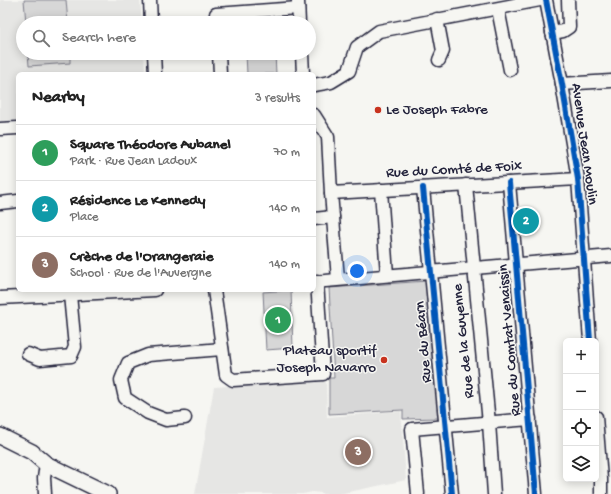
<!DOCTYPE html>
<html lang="en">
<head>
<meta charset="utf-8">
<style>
  body { margin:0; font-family:"Gochi Hand",sans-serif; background:#f6f6f6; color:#222 }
  .controls { position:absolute; right:12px; bottom:12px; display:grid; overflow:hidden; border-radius:6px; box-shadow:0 2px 10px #0003 }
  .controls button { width:36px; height:36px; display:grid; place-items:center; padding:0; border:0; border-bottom:1px solid #e0e0e0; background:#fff; color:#222; font:20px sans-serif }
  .you { position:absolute; left:357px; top:271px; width:14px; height:14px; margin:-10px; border:3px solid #fff; border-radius:50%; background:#1a73e8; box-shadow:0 0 0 6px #1a73e833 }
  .badge { display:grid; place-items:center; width:26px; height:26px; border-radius:50%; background:#111827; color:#fff; font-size:13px; font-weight:700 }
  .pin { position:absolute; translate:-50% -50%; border:2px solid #fff; box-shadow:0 1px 4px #0006 }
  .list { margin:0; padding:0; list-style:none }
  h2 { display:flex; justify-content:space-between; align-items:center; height:52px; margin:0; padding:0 16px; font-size:17px }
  h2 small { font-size:13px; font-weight:400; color:#767676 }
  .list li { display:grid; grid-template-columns:26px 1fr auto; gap:12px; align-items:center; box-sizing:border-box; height:56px; padding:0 16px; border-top:1px solid #e0e0e0 }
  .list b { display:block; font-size:15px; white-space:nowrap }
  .list p { margin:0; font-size:13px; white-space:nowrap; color:#767676 }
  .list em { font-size:13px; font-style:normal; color:#767676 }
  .icon { flex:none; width:22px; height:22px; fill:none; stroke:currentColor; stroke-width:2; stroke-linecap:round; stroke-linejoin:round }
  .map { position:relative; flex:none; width:611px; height:494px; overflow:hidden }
  .search { position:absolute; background:#fff; box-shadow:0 2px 10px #0003; left:16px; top:16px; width:300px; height:44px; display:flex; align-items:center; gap:10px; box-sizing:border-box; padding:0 14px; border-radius:22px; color:#767676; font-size:15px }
  .panel { position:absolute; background:#fff; box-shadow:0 2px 10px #0003; left:16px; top:72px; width:300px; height:220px; border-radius:6px }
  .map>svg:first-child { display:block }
  .built { fill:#e6e6e4 }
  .green { fill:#d7d7d7; stroke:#7c7c89 }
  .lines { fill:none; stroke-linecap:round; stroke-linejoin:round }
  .minor-casing { stroke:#22223b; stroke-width:15 }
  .major-casing { stroke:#22223b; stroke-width:18 }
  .minor { stroke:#f6f6f2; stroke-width:12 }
  .major { stroke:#f6f6f2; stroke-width:15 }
  .cycleway-casing { stroke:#f6f6f2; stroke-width:8 }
  .cycleway { stroke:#0057b8; stroke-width:6 }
  .poi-dot { fill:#c8321e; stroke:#f6f6f2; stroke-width:1.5 }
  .labels { text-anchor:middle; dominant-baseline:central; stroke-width:3; stroke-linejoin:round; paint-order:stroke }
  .poi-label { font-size:15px; fill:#22223b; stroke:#f6f6f2; text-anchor:start }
  .street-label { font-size:15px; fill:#22223b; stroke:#f6f6f2 }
</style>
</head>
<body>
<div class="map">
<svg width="611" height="494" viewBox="0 0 611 494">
  <rect width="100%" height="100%" fill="#f6f6f2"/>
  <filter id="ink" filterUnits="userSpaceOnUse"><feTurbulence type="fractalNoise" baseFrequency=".025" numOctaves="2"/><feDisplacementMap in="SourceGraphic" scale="8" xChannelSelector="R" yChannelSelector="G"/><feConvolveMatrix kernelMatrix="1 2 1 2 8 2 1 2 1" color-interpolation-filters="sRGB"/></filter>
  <g filter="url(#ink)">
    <g class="built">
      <polygon points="0,0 140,0 142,23 23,23 23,53 144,53 145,74 18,74 18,124 0,125"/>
      <polygon points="326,379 327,417 401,411 406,480 339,494 322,494 322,493 312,492 303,494 195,494 214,387"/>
    </g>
    <g class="green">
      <polygon points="24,0 66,0 68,23 26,23"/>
      <polygon points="28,53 70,53 70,63 29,66"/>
      <polygon points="246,53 275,53 276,74 247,74"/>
      <polygon points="427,281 439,418 403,419 403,410 329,414 329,378 334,378 329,288"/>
      <polygon points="291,290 293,348 266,350 263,292"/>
    </g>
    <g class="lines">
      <defs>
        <g id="minor">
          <polyline points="150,0 151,23"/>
          <polyline points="546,0 562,84 578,179 590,341"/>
          <polyline points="298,1 299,23"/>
          <polyline points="498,9 510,70"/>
          <polyline points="437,19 443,51 439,60"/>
          <polyline points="217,23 216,14 298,8"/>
          <polyline points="552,33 563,31 569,27 568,0"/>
          <polyline points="154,53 155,74"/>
          <polyline points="219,53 220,74"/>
          <polyline points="302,53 303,74"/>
          <polyline points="562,84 611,81"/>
          <polyline points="314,85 331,82 349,71 357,47 379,31 540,0"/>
          <polyline points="314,115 328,137 331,193 338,279"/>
          <polyline points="0,129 18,128"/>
          <polyline points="509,183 536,494"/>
          <polyline points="466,185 489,423 494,494"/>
          <polyline points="423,188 452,494"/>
          <polyline points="381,190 387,275"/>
          <polyline points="331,193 578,179"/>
          <polyline points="0,203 18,201"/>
          <polyline points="314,219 333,217"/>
          <polyline points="314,282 611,256"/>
          <polyline points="214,290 226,375 233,380 323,374 317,281"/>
          <polyline points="0,298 155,290"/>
          <polyline points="28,354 40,359 71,356 75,347 70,295"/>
          <polyline points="596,417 601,479 601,494"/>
          <polyline points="185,418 166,420 148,413 125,398 121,380 128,363 148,355 222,349"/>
          <polyline points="45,494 44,478 46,464"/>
          <polyline points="418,494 412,429 530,419"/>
        </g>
        <polyline id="major" points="0,436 32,452 46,464 108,494"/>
      </defs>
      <use href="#minor" class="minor-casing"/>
      <use href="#major" class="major-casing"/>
      <use href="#minor" class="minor"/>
      <use href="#major" class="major"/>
      <defs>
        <g id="cycleway">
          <polyline points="546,0 562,84 578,179 590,341"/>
          <polyline points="509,183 536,494"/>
          <polyline points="423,188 452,494"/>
        </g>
      </defs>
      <use href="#cycleway" class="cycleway-casing"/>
      <use href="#cycleway" class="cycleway"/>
    </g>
  </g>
  <g class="poi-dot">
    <circle cx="378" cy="110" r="4"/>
    <circle cx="384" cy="360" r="4"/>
  </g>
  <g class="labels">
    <g class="poi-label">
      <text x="386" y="110">Le Joseph Fabre</text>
      <text x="376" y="351" text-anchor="end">Plateau sportif<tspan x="376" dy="17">Joseph Navarro</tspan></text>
    </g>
    <g class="street-label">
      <text transform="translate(584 144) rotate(82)">Avenue Jean Moulin</text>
      <text transform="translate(454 170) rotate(-3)">Rue du Comté de Foix</text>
      <text transform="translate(510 340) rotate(-95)">Rue du Comtat Venaissin</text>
      <text transform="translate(464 341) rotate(-96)">Rue de la Guyenne</text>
      <text transform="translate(424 342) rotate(-95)">Rue du Béarn</text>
    </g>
  </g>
</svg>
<div class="controls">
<button>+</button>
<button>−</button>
<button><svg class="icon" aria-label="locate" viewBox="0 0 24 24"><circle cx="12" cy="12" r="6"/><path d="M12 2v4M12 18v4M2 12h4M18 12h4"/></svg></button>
<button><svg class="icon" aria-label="layers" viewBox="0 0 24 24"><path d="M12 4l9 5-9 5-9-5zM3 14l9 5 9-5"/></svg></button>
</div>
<div class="you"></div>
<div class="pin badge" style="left:278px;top:320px;background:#2e9e5b">1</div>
<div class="pin badge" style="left:526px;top:221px;background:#0f9aa8">2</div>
<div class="pin badge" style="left:358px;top:452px;background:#8d6e63">3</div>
<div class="search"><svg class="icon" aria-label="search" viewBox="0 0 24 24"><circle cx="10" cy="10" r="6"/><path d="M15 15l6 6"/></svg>Search here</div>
<section class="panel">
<h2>Nearby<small>3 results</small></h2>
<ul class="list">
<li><span class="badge" style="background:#2e9e5b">1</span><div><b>Square Théodore Aubanel</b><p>Park · Rue Jean Ladoux</p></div><em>70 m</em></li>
<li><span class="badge" style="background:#0f9aa8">2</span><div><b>Résidence Le Kennedy</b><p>Place</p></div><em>140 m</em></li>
<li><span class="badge" style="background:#8d6e63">3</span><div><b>Crèche de l'Orangeraie</b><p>School · Rue de l'Auvergne</p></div><em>140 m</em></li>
</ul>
</section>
</div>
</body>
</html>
